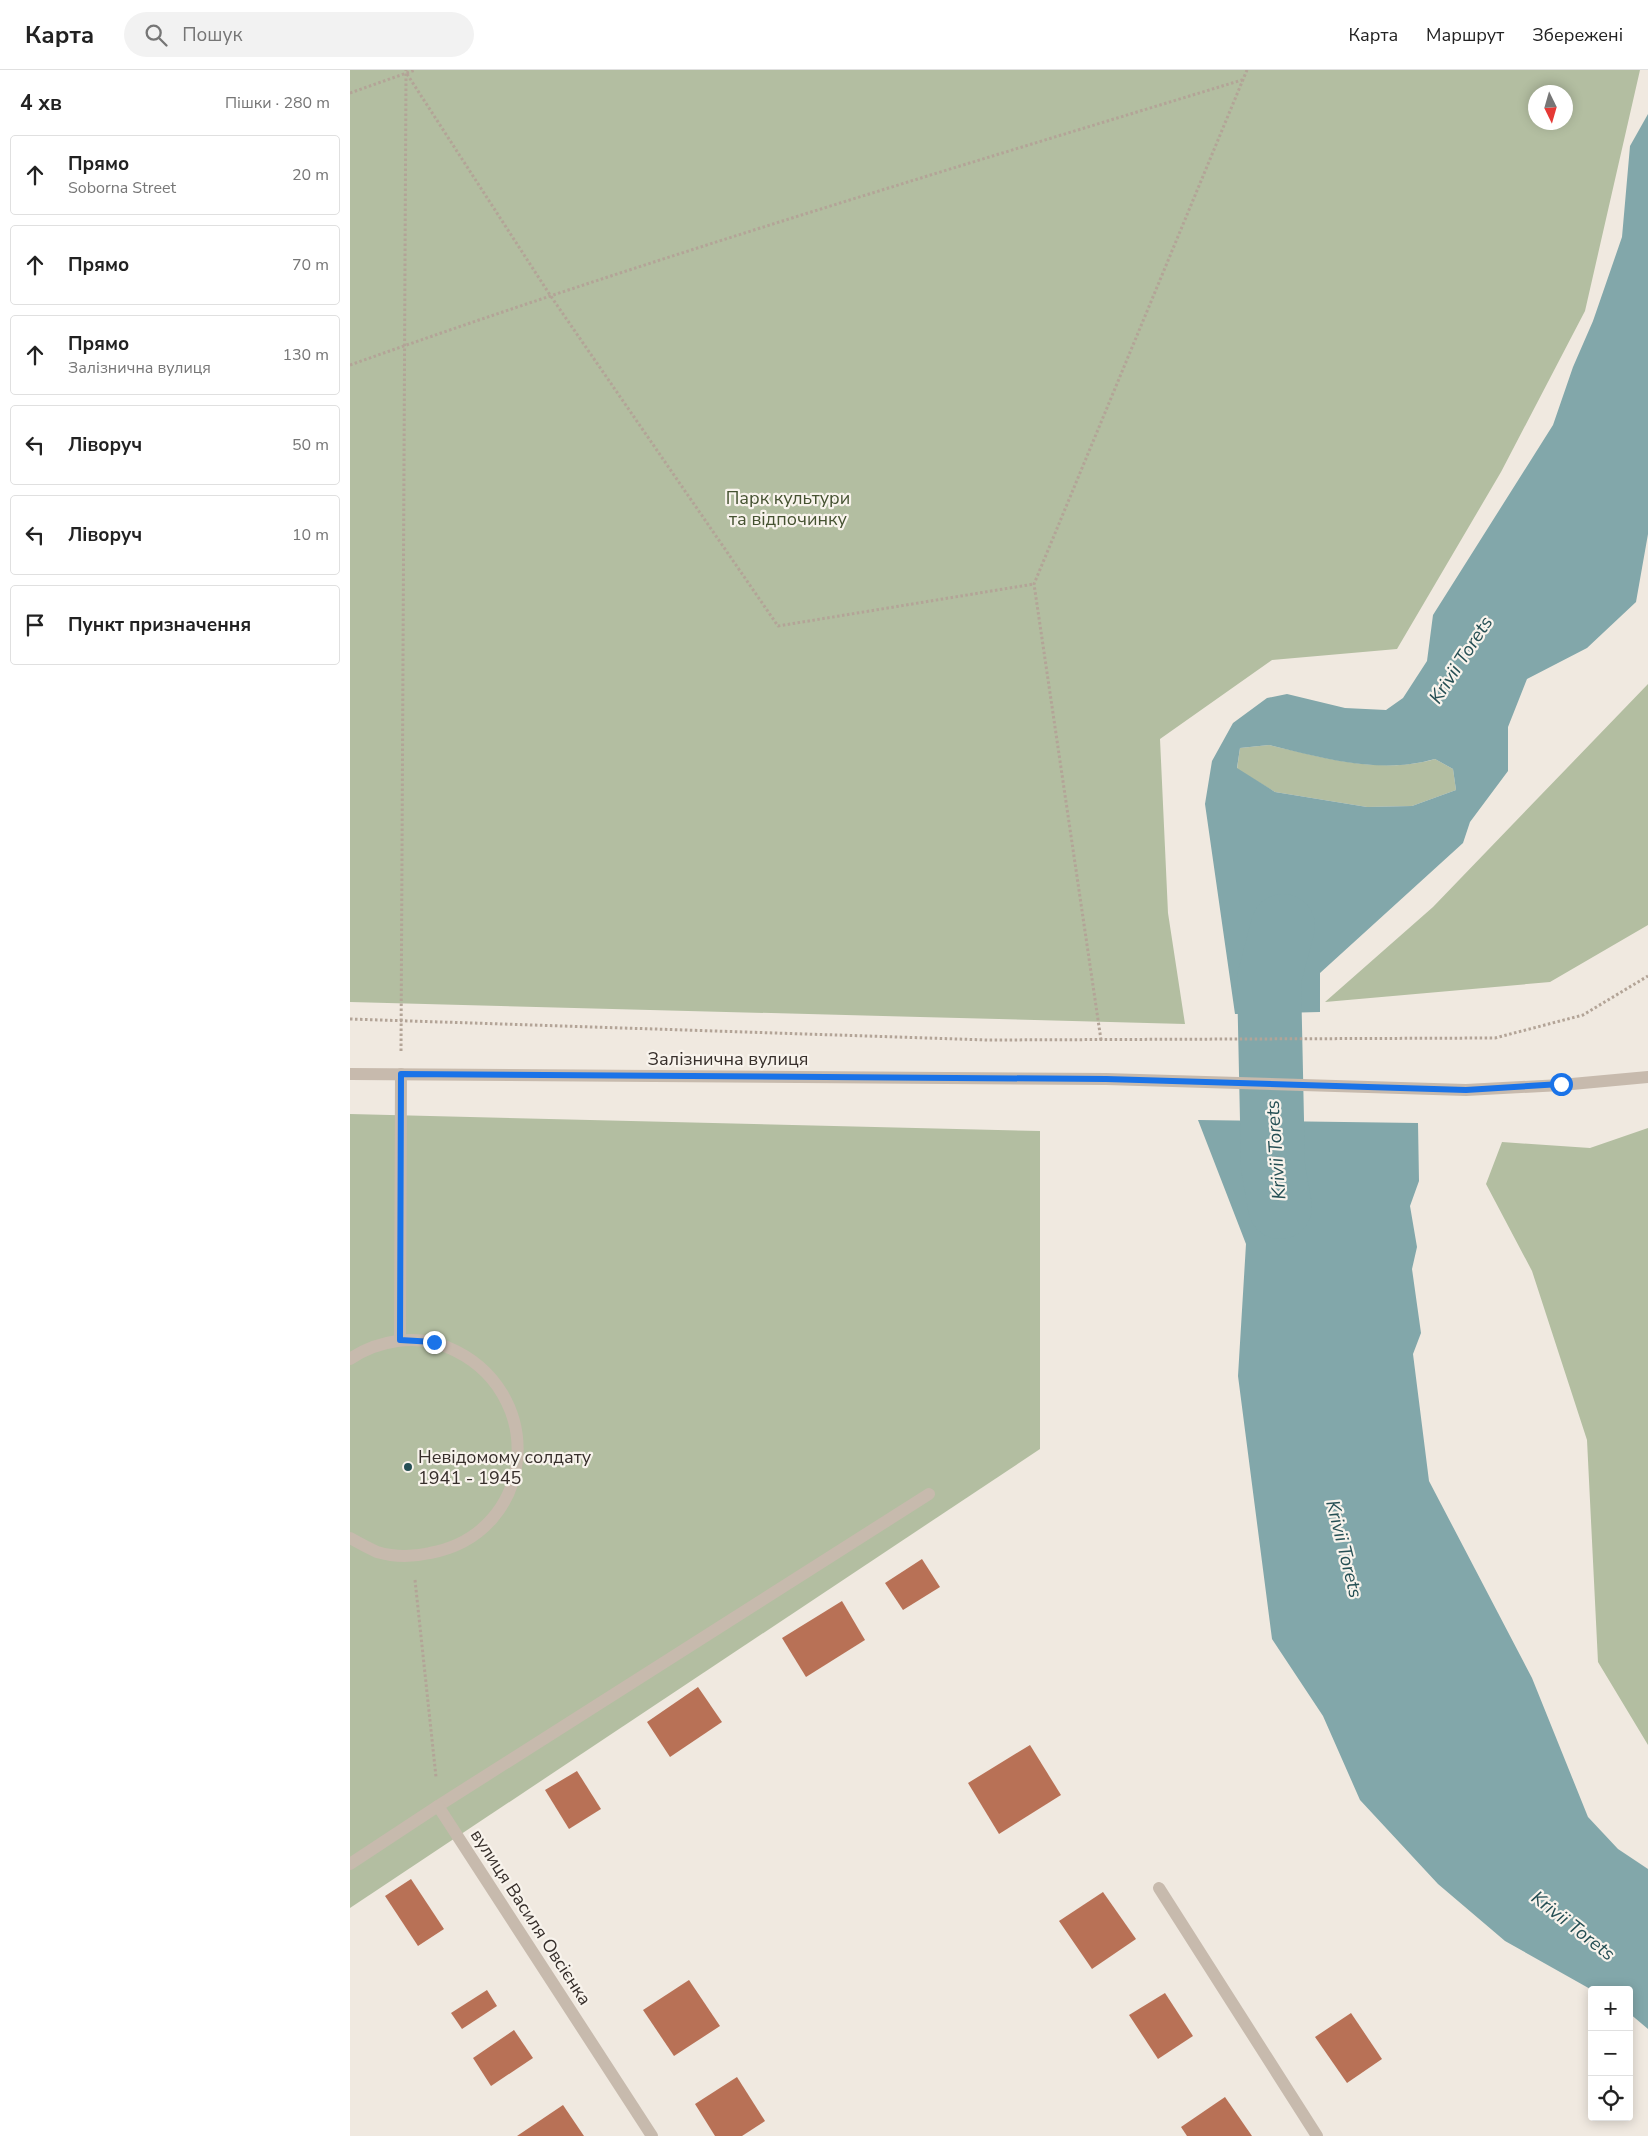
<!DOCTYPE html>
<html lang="uk">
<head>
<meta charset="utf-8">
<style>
  body { margin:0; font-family:"Nunito Sans",sans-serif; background:#f2f2f2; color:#222 }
  .controls { position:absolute; right:15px; bottom:15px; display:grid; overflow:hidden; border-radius:5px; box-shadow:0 2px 12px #0003 }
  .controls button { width:45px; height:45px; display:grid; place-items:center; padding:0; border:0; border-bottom:1px solid #e0e0e0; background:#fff; color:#222; font:25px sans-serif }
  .compass { position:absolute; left:1178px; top:15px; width:45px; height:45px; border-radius:50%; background:#fff; box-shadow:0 2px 12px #0003; rotate:175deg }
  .stop { position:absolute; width:15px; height:15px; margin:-11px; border:4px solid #1a73e8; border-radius:50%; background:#fff }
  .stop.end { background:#1a73e8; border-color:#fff; box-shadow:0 1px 5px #0008 }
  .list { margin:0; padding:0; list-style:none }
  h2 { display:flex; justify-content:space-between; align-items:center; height:65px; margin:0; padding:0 20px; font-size:21px }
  h2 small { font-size:16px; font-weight:400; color:#767676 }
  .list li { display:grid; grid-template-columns:32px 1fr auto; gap:15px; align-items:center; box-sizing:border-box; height:80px; margin:0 10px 10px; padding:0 10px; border:1px solid #e0e0e0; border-radius:5px }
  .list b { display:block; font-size:19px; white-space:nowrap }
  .list p { margin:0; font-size:16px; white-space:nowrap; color:#767676 }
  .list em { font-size:16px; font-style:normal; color:#767676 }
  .icon { flex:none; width:28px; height:28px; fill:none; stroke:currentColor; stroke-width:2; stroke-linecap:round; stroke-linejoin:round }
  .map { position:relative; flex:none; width:1298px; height:2066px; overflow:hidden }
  header { display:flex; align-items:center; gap:30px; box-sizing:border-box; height:70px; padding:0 25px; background:#fff; border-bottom:1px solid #e0e0e0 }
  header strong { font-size:24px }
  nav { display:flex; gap:28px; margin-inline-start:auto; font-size:18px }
  .search { width:350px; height:45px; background:#f2f2f2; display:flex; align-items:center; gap:12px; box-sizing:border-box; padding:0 18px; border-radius:28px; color:#767676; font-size:19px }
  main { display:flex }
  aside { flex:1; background:#fff }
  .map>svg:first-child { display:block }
  .green { fill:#b3bea1; fill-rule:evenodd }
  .water { fill:#82a7aa; fill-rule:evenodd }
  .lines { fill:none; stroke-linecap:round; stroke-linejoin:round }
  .river { stroke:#82a7aa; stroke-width:64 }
  .building { fill:#b87156 }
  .path { stroke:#b3a497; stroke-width:3; stroke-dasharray:2.5 2.5; stroke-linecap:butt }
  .minor { stroke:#c7baad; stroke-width:12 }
  .route { stroke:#1a73e8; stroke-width:6 }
  .poi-dot { fill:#254f54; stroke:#f8f3ec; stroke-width:2 }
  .labels { text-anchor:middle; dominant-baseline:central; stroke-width:4.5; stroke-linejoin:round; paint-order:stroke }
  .park-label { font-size:18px; fill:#455231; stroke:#f8f3ec }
  .street-label { font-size:18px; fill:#372f2b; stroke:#f8f3ec }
  .poi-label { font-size:18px; fill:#372f2b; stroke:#f8f3ec; text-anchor:start }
  .water-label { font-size:19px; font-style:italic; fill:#254f54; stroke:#f8f3ec }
</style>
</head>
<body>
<header>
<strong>Карта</strong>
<div class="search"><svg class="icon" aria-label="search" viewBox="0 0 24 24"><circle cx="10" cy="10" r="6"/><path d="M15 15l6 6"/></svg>Пошук</div>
<nav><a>Карта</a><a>Маршрут</a><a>Збережені</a></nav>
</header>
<main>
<aside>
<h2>4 хв<small>Пішки · 280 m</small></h2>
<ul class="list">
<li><svg class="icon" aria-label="ahead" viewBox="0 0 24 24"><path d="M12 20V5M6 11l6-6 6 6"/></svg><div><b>Прямо</b><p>Soborna Street</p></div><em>20 m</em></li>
<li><svg class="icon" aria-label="ahead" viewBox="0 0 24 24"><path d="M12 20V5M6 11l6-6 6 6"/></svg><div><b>Прямо</b></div><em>70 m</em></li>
<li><svg class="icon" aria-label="ahead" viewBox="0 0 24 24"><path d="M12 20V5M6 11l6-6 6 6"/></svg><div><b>Прямо</b><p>Залізнична вулиця</p></div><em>130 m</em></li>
<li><svg class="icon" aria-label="left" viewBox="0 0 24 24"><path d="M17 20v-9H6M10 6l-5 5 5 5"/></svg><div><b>Ліворуч</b></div><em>50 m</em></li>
<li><svg class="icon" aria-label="left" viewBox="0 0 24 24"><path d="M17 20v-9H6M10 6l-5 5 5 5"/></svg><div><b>Ліворуч</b></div><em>10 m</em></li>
<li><svg class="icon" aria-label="arrive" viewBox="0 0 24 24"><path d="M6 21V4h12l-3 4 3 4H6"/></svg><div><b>Пункт призначення</b></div></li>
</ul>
</aside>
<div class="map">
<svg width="1298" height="2066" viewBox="0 0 1298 2066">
  <rect width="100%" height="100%" fill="#f0e9e0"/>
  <g class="green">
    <path d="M0,0H1290L1235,241L1151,402L1047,579L922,590L810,669L818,843L835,954L0,932ZM1186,22H1216V52H1186Z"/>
    <polygon points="1298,614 1298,855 1200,912 975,932 1083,837"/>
    <path d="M919,675C972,687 1030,705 1085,689L1103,699L1106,720L1062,736L1017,737L925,722L887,699L890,678Z"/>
    <polygon points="0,1044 690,1061 690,1379 0,1838"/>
    <polygon points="1298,1058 1298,1675 1248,1592 1237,1370 1182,1201 1136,1114 1152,1072 1240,1078"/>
  </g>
  <g class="water">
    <path d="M1298,44V464L1286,532L1237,578L1177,609L1158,657V701L1120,752L1113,773L970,903V942L885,944L855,734L862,691L883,653L917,628L937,624L995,638L1036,640L1053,628L1077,591L1083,545L1203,355L1223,297L1243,251L1272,167L1280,76ZM919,675C973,688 1030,705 1085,689L1103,699L1106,720L1062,736L1017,737L925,722L887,698L890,678Z"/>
    <polygon points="848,1050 1068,1053 1069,1111 1060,1136 1067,1177 1062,1199 1071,1263 1063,1284 1079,1411 1182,1608 1238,1747 1268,1779 1298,1799 1298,1959 1279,1943 1279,1920 1242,1920 1155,1871 1088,1814 1010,1730 973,1646 922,1569 888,1306 896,1174"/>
  </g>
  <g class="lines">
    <polyline class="river" points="930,1137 923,1097 919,909 933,856"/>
  </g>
  <g class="building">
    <polygon points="572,1489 590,1517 553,1540 535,1513"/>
    <polygon points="492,1531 515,1570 456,1607 432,1568"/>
    <polygon points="348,1617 372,1652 320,1687 297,1652"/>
    <polygon points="680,1675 711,1725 649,1764 618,1713"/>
    <polygon points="227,1701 251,1739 219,1759 195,1720"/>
    <polygon points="61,1809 94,1859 68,1876 35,1826"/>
    <polygon points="753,1822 786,1869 742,1899 709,1851"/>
    <polygon points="339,1910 370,1956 324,1986 293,1940"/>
    <polygon points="137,1920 147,1936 112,1959 101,1943"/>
    <polygon points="815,1923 843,1966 808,1989 779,1945"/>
    <polygon points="1001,1943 1032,1989 997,2013 965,1967"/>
    <polygon points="164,1960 183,1988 141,2016 123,1988"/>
    <polygon points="387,2007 415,2051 392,2066 365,2066 345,2034"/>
    <polygon points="875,2027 902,2066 837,2066 831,2057"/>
    <polygon points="213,2035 234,2066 167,2066"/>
  </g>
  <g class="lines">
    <g class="path">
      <polyline points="57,4 200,225 428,556 684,514"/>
      <polyline points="0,23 65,0"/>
      <path d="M0,295C294,190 594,101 892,10"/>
      <polyline points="0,949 638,970 1145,968 1233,945 1298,906"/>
      <polyline points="751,970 684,514 897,0"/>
      <polyline points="51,981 56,0"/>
      <polyline points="65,1510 86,1707"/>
    </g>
    <g class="minor">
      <polyline points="0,1004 756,1009 1116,1020 1211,1015 1298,1007"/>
      <polyline points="50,1270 51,1004"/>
      <path d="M0,1289C28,1270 66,1264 97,1277C199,1319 188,1463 80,1483C63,1487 44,1487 27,1482C18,1478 9,1473 0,1468"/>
      <polyline points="88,1736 579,1424"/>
      <polyline points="0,1794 88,1736 302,2066"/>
      <polyline points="809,1818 967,2066"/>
    </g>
  </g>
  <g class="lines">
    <polyline class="route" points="84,1272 50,1270 51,1004 756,1009 1116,1020 1211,1014"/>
  </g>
  <circle class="poi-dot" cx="58" cy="1397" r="5"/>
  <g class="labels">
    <g class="park-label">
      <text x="438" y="428">Парк культури<tspan x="438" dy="21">та відпочинку</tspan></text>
    </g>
    <g class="street-label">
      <text x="378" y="989">Залізнична вулиця</text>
      <text transform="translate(181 1847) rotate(57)">вулиця Василя Овсієнка</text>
    </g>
    <g class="poi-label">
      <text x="68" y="1387">Невідомому солдату<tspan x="68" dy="21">1941 - 1945</tspan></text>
    </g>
    <g class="water-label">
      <text transform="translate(1111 590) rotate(-57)">Krivii Torets</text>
      <text transform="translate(926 1080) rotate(-94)">Krivii Torets</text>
      <text transform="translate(994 1479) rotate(76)">Krivii Torets</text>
      <text transform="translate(1223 1856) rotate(38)">Krivii Torets</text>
    </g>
  </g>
</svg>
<div class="controls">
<button>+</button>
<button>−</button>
<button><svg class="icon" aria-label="locate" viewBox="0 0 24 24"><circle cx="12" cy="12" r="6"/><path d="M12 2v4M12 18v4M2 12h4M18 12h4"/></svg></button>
</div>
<svg class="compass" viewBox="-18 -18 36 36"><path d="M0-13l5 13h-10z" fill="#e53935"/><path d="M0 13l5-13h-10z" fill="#767676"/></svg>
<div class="stop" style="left:1211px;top:1014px"></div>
<div class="stop end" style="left:84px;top:1272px"></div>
</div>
</main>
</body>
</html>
